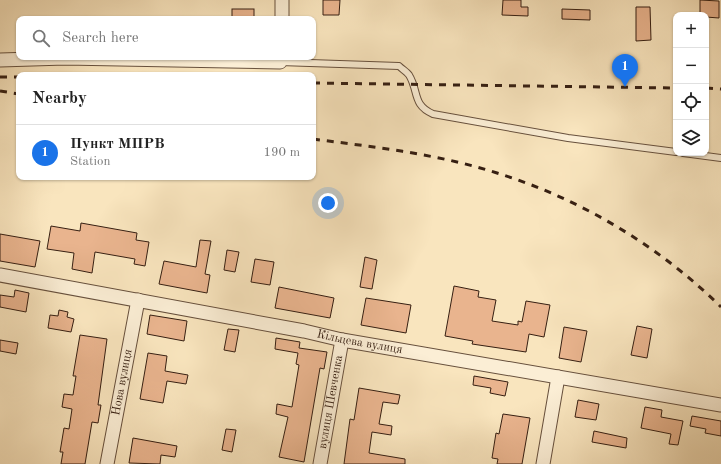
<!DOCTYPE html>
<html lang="en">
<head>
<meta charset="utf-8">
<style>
  body { margin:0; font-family:"Old Standard TT",serif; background:#f6f6f6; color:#222 }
  .controls { position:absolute; right:12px; top:12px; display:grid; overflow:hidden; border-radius:8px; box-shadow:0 1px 3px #0004 }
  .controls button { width:36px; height:36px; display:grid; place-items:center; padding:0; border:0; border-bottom:1px solid #e0e0e0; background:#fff; color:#222; font:20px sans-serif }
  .you { position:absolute; left:328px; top:203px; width:14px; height:14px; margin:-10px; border:3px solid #fff; border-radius:50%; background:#1a73e8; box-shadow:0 0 0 6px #1a73e833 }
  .badge { display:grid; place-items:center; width:26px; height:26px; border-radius:50%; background:#1a73e8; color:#fff; font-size:13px; font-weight:700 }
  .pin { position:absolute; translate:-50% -33px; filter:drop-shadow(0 1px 2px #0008) }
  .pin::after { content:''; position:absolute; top:21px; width:14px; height:12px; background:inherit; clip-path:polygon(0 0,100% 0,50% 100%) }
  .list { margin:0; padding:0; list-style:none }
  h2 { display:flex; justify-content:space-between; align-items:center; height:52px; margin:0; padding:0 16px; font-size:17px }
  h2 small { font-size:13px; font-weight:400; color:#767676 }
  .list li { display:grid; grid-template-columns:26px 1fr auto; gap:12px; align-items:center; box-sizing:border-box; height:56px; padding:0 16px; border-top:1px solid #e0e0e0 }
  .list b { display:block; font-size:15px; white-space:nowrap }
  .list p { margin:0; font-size:13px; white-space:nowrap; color:#767676 }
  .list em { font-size:13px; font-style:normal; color:#767676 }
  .icon { flex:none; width:22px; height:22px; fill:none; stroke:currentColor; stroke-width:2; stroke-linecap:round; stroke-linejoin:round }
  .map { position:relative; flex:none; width:721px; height:464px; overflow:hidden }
  .search { position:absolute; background:#fff; box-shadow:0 1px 3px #0004; left:16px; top:16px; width:300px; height:44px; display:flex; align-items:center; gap:10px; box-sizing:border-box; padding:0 14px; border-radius:8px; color:#767676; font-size:15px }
  .panel { position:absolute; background:#fff; box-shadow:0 1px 3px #0004; left:16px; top:72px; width:300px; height:108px; border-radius:8px }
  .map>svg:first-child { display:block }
  .building { fill:#e9b48e; stroke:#361f12 }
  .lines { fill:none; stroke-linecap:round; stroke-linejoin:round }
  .service-casing { stroke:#67503d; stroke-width:8 }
  .minor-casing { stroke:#67503d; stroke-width:15 }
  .service { stroke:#fbeed5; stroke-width:6 }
  .minor { stroke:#fbeed5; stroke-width:13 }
  .rail { stroke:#361f12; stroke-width:3; stroke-dasharray:7 7; stroke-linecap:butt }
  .labels { text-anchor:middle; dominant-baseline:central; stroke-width:3; stroke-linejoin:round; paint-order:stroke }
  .street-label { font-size:12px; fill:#361f12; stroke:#fbeed5 }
</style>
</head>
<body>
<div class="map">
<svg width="721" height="464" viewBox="0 0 721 464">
  <rect width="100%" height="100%" fill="#f9e5be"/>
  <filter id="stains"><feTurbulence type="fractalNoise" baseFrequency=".005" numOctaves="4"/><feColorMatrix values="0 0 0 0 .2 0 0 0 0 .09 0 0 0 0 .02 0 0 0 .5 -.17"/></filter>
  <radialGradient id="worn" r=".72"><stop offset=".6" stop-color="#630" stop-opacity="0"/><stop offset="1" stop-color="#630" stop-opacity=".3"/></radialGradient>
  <g class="building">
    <polygon points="323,0 340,0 339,15 323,15"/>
    <polygon points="503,0 521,0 521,7 528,7 528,16 502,15"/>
    <polygon points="700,0 719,1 719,18 706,17 706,15 700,15"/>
    <polygon points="636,7 650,7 651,40 636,41"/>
    <rect x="232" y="9" width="22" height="10"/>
    <polygon points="562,9 590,10 590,20 562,19"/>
    <polygon points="81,223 137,233 136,240 149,242 145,266 134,264 135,259 95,252 92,273 72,269 74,253 47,249 51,226 80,231"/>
    <polygon points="0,234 40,241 35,267 0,261"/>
    <polygon points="200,240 211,241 205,274 210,275 207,293 159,284 164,261 196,267"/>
    <polygon points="227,250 239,252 235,272 224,270"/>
    <polygon points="365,257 377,260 372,289 360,287"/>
    <polygon points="255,259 274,262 270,285 251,282"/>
    <polygon points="454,286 479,291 478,297 496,300 492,321 518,325 518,321 522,322 526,301 550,305 544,337 529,334 526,352 472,344 473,341 445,336"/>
    <polygon points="279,287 334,298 330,318 275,308"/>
    <polygon points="15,290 29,293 26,312 0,307 0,295 14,297"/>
    <polygon points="366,298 411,305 406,333 361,325"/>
    <polygon points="59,310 68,312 67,317 74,319 71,332 48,328 50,315 58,316"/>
    <polygon points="150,315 187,321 184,341 147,334"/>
    <polygon points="637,326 652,329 647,358 631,355"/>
    <polygon points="564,327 587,331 581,362 559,358"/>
    <polygon points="228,329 239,330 235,352 224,350"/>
    <polygon points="80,335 107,339 98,405 101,405 98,423 92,422 85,464 61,464 63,452 60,452 64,428 69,429 72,409 62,407 64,394 73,395 76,376 73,376"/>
    <polygon points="276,338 300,342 299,348 327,352 324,369 320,368 304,462 279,457 288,417 276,414 277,404 292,407 299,365 296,364 298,353 275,349"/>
    <polygon points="0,340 18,343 16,354 0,351"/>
    <polygon points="148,353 167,356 165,371 188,375 186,384 167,381 163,403 140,399"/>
    <polygon points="474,376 508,382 505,396 490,393 491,388 473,385"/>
    <polygon points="359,388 400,395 398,404 383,402 379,424 392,426 391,435 372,432 369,453 405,459 405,464 344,464 350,419 354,420"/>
    <polygon points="578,400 599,404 596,420 575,417"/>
    <polygon points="645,407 662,410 661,417 683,421 678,445 669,444 671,434 641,428"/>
    <polygon points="503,414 530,418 522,464 497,464 498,459 492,458 496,433 499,434"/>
    <polygon points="692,416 721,421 721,436 705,433 706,429 690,426"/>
    <polygon points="226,429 236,430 232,452 222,450"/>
    <polygon points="594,431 627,438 626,448 592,442"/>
    <polygon points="133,438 177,446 175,457 161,455 160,464 129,463"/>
  </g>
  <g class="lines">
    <defs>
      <g id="service">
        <path d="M280,62L399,66C402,69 407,72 409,75C419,91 412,105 433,114L568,138L676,152"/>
        <polyline points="683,153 721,158"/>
      </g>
      <g id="minor">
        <polyline points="282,19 282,0"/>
        <polyline points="0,60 65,58 280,62 281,57"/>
        <path id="s1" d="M0,275L304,331L342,340L721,405"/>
        <path id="s2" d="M107,464L138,300"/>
        <path id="s3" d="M320,464L342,340"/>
        <polyline points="543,464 558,377"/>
      </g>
    </defs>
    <use href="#service" class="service-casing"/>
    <use href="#minor" class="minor-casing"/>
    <use href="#service" class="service"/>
    <use href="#minor" class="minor"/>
    <g class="rail">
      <polyline points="0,77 19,77"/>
      <polyline points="313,83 676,88"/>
      <polyline points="706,88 721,89"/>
      <polyline points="0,91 19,94"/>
      <path d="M313,139C374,147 438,154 497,173C581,199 659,246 721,307"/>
    </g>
  </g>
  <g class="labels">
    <g class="street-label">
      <text stroke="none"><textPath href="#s1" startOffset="366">Кільцева вулиця</textPath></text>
      <text stroke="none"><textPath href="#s2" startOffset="83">Нова вулиця</textPath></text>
      <text stroke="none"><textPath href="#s3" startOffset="63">вулиця Шевченка</textPath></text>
    </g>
  </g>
  <rect width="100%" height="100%" filter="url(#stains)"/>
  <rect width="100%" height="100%" fill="url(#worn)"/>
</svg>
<div class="controls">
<button>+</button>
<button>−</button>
<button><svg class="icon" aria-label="locate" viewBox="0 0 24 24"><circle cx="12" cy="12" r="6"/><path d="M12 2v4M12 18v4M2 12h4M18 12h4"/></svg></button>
<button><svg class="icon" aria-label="layers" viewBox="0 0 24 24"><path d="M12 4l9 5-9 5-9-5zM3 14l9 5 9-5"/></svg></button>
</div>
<div class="you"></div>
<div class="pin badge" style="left:625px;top:87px">1</div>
<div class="search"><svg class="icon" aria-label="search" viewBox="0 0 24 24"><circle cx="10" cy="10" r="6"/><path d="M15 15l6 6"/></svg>Search here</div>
<section class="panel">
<h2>Nearby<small></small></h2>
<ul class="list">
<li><span class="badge">1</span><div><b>Пункт МПРВ</b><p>Station</p></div><em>190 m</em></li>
</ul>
</section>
</div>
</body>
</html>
